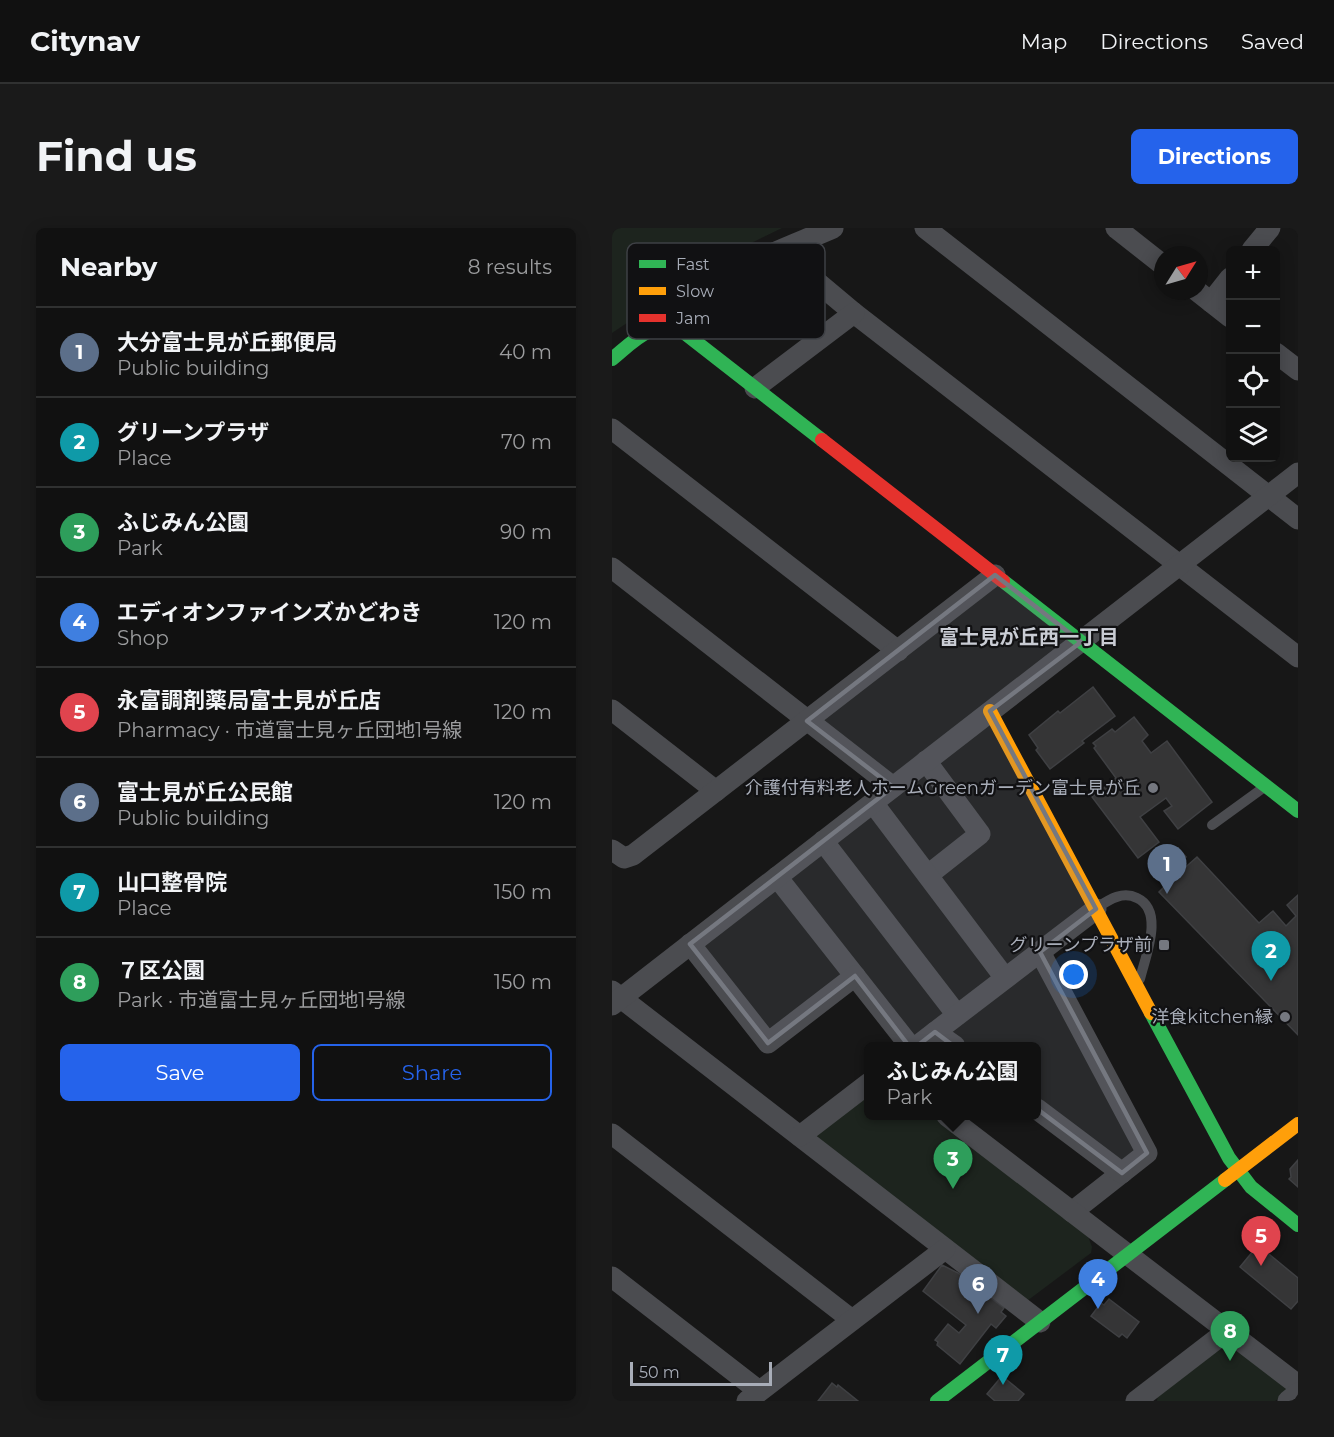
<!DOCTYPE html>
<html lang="en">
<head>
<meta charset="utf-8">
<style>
  body { margin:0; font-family:Montserrat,"Noto Sans JP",sans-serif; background:#1a1a1a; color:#f1f3f6 }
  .controls { position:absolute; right:18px; top:18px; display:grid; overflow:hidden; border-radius:9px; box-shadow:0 3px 15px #0003 }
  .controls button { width:54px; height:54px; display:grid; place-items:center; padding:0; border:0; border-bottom:2px solid #303131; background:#111; color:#f1f3f6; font:30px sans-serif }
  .compass { position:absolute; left:542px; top:18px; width:54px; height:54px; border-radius:50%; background:#111; box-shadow:0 3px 15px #0003; rotate:53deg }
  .scale { position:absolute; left:18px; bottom:15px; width:142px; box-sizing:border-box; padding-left:6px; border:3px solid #a8adb8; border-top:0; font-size:16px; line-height:21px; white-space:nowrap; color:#a8adb8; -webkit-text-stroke:4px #111113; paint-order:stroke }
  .you { position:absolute; left:462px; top:747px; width:21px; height:21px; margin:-15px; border:4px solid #fff; border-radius:50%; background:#1a73e8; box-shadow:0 0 0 9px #1a73e833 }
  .badge { display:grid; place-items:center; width:39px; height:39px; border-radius:50%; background:#2563eb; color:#fff; font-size:20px; font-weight:700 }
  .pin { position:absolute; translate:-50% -50px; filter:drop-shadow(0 2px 3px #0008) }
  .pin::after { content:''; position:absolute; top:32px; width:21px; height:18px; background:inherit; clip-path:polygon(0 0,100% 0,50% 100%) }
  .popup { position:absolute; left:252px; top:814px; width:177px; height:78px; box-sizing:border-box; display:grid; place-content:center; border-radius:9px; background:#111; filter:drop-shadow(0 2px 4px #0005); font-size:20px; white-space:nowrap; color:#9c9d9f }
  .popup b { font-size:22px; color:#f1f3f6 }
  .popup::after { content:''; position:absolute; left:50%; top:100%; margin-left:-12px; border:12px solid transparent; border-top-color:#111 }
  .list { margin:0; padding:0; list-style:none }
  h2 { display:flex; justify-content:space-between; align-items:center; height:78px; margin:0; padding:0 24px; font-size:26px }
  h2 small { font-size:20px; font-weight:400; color:#9c9d9f }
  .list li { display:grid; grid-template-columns:39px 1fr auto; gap:18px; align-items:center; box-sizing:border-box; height:90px; padding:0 24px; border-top:2px solid #303131 }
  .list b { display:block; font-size:22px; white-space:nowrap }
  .list p { margin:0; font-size:20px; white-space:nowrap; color:#9c9d9f }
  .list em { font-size:20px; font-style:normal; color:#9c9d9f }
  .actions { display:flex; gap:12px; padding:18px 24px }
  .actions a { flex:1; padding:14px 0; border:2px solid #2563eb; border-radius:9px; text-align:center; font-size:21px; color:#2563eb }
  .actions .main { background:#2563eb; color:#fff }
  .icon { flex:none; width:33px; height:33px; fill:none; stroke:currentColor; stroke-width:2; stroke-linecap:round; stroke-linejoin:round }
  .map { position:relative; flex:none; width:686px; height:1173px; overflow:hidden; border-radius:9px }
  header { display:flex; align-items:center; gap:36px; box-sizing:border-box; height:84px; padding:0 30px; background:#111; border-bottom:2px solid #303131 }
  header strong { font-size:28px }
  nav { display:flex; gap:33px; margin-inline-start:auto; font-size:21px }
  .intro { display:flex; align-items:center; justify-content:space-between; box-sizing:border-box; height:144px; padding:0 36px }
  h1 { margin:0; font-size:42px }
  .button { padding:15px 27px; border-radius:9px; background:#2563eb; color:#fff; font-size:21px; font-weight:700 }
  main { display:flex; gap:36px; padding:0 36px }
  aside { flex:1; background:#111; border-radius:9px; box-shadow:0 3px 15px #0003 }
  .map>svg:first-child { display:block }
  .green { fill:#1d241e }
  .building { fill:#353536; stroke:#3f4043; stroke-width:1.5 }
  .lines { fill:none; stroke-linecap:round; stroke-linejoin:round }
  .lane { stroke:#4b4c50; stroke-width:10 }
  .street { stroke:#4b4c50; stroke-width:21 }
  .fast { stroke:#30b455; stroke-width:14 }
  .slow { stroke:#ff9f0a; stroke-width:14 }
  .jam { stroke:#e5322d; stroke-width:14 }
  .marked { fill:#757880; fill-opacity:0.2; stroke:#757880; stroke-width:4.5; stroke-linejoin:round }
  .poi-dot { fill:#757880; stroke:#111113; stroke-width:2 }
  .labels { text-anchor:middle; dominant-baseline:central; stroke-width:4.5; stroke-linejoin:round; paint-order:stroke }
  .poi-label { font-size:18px; fill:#a8adb8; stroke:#111113; text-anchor:end }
  .neighbourhood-label { font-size:20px; font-weight:bold; fill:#c9ccd4; stroke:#111113 }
  .key { fill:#111113; stroke:#3e4045; stroke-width:1.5 }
  .key-label { font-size:16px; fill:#a8adb8 }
</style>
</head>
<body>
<header>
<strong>Citynav</strong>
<nav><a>Map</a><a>Directions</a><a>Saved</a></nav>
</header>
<div class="intro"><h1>Find us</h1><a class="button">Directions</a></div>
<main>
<aside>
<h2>Nearby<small>8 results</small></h2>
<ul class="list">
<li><span class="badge" style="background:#5c6f8a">1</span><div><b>大分富士見が丘郵便局</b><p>Public building</p></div><em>40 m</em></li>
<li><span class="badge" style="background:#0f9aa8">2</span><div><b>グリーンプラザ</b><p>Place</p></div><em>70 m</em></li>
<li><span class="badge" style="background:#2e9e5b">3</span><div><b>ふじみん公園</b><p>Park</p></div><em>90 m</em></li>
<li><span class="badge" style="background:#3f7fe0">4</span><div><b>エディオンファインズかどわき</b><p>Shop</p></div><em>120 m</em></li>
<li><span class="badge" style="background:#e0444e">5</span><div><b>永富調剤薬局富士見が丘店</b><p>Pharmacy · 市道富士見ヶ丘団地1号線</p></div><em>120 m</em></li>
<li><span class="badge" style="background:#5c6f8a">6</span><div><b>富士見が丘公民館</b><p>Public building</p></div><em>120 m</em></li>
<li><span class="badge" style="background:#0f9aa8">7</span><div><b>山口整骨院</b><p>Place</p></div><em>150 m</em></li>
<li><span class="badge" style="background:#2e9e5b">8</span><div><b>７区公園</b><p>Park · 市道富士見ヶ丘団地1号線</p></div><em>150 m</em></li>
</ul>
<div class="actions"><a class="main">Save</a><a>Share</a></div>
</aside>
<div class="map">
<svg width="686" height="1173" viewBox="0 0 686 1173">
  <rect width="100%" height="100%" fill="#171717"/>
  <g class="green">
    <polygon points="0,0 170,0 123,23 0,105"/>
    <polygon points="257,865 257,888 322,888 476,1008 480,1019 479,1025 415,1073 205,909 207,903"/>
    <polygon points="614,1112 676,1154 674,1165 663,1173 545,1173 546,1164"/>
  </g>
  <g class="building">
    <polygon points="481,459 503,488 470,513 472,515 438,541 424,522 426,520 417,507 446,483 448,485"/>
    <polygon points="522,489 536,507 530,513 539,525 555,513 600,574 566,601 552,583 560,578 554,570 528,589 547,614 526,630 480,569 504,550 482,520 484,518 481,515 500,501 503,504"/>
    <polygon points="566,620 574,629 563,639 568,644 585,629 647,695 661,683 674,698 684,688 675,677 686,667 686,807 547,664 563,648 550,634"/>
    <polygon points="686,932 686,959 677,951 679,949 678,941"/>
    <polygon points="646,1017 686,1050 686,1073 679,1081 628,1039"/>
    <polygon points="330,1037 346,1045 392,1080 389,1084 394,1088 384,1100 379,1096 348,1136 325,1117 326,1114 323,1112 336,1096 347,1105 354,1097 311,1063"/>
    <polygon points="497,1071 527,1094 515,1110 510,1106 507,1109 479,1088 489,1075 492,1077"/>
    <polygon points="390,1148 412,1166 406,1173 383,1173 375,1166"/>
    <polygon points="220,1155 225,1159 226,1157 246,1173 206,1173"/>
  </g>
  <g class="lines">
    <g class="lane">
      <polyline points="600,597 651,560"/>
      <path d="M486,679C498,671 511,663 525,670C553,683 533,729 528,751"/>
    </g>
    <g class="street">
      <polyline points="313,0 686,291"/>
      <polyline points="504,0 551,37"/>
      <polyline points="640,22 658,0"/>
      <polyline points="168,23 242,85 686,429"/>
      <polyline points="585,63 618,89"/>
      <polyline points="599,74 618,50"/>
      <path d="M56,98C96,46 163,25 221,0"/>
      <polyline points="664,125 686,142"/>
      <polyline points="143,160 242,85"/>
      <polyline points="0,201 286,423"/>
      <polyline points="0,340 281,559"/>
      <polyline points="0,482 104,563"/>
      <polyline points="314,533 368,606 316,647"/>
      <polyline points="261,575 393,750"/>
      <polyline points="211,613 345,787"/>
      <polyline points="0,622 12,630 21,627 383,347"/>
      <polyline points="165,649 298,818"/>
      <polyline points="78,716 156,815 243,748"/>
      <polyline points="428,724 535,925 460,984"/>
      <polyline points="0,763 428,1094"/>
      <polyline points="0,777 686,245"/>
      <polyline points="323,804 343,818"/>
      <polyline points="305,818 484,681"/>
      <polyline points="425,881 510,945"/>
      <polyline points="335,888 686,1157"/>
      <polyline points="0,906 240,1092"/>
      <polyline points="188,908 257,855"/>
      <polyline points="0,1049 147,1163"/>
      <polyline points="135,1173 333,1021"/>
      <polyline points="524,1173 615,1103"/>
      <polyline points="676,1173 686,1165"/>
    </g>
    <g class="fast">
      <path d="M0,131C22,113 40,91 70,103L210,212"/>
      <polyline points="391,353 686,583"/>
      <polyline points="539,785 617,930 639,959 686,997"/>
      <polyline points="325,1173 613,952"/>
    </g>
    <g class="slow">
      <polyline points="378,483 539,785"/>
      <polyline points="613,952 686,896"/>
    </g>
    <polyline class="jam" points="210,212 391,353"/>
  </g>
  <path class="marked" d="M383,347L469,414L378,483L484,681L428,724L535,925L510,945L323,804L300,822L243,748L156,815L78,716L281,559L195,493Z"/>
  <g class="poi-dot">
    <circle cx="541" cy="560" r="6"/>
    <rect x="546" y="711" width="12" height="12" rx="3"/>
    <circle cx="673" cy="789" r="6"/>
  </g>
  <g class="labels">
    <g class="poi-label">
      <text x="529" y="560">介護付有料老人ホームGreenガーデン富士見が丘</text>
      <text x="540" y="717">グリーンプラザ前</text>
      <text x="661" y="789">洋食kitchen縁</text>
    </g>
    <g class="neighbourhood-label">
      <text x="417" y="409">富士見が丘西一丁目</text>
    </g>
  </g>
  <rect x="15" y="15" width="198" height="96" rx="9" class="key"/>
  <rect x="27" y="32" width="27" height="8" fill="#30b455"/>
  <rect x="27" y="59" width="27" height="8" fill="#ff9f0a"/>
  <rect x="27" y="86" width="27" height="8" fill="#e5322d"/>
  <g class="key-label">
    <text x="64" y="42">Fast</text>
    <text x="64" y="69">Slow</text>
    <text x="64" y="96">Jam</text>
  </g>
</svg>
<div class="controls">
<button>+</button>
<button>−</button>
<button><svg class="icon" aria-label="locate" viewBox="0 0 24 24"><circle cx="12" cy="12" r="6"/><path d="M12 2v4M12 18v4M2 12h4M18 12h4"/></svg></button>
<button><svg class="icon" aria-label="layers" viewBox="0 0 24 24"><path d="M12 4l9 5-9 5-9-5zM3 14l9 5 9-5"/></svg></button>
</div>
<svg class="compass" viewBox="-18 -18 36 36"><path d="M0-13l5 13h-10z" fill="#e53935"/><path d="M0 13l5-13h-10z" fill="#9c9d9f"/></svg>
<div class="scale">50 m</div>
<div class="you"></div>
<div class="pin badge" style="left:555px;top:666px;background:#5c6f8a">1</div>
<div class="pin badge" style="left:659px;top:753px;background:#0f9aa8">2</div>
<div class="pin badge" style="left:341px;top:961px;background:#2e9e5b">3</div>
<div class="popup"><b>ふじみん公園</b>Park</div>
<div class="pin badge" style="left:486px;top:1081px;background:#3f7fe0">4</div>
<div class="pin badge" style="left:649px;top:1038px;background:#e0444e">5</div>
<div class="pin badge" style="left:366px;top:1086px;background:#5c6f8a">6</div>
<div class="pin badge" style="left:391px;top:1157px;background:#0f9aa8">7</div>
<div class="pin badge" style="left:618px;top:1133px;background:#2e9e5b">8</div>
</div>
</main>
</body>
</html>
